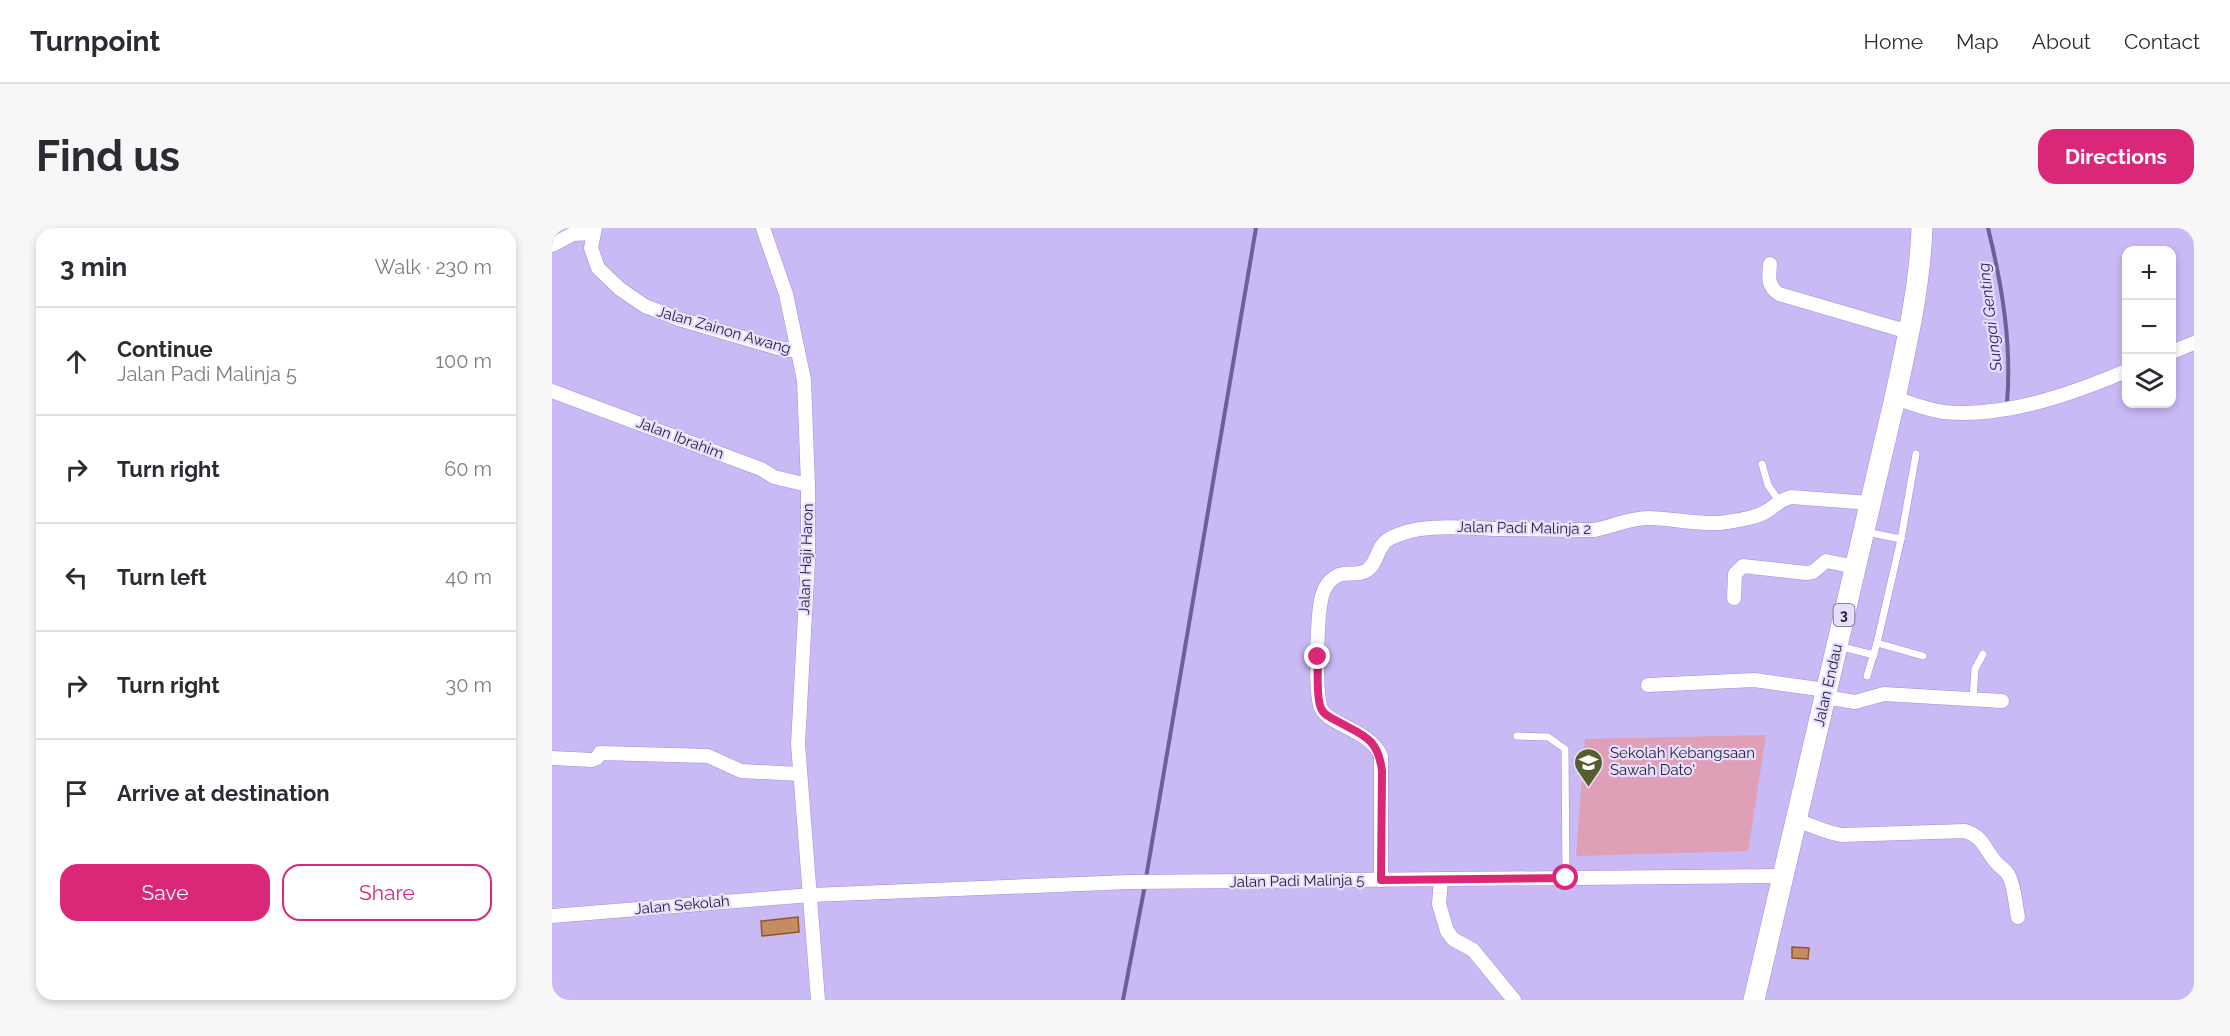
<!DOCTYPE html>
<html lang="en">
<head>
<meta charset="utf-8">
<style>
  body { margin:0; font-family:Raleway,sans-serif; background:#f7f7f7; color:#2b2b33 }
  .controls { position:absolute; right:18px; top:18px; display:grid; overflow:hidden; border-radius:12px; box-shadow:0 3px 9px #0003 }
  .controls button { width:54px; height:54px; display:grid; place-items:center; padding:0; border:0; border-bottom:2px solid #e1e1e2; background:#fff; color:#2b2b33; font:30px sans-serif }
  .stop { position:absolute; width:18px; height:18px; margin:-14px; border:4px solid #db2777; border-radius:50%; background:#fff }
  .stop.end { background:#db2777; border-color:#fff; box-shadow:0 2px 6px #0008 }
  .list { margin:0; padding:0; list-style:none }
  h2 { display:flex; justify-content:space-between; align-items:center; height:78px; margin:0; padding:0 24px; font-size:26px }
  h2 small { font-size:20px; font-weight:400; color:#7c7c81 }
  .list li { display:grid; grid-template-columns:39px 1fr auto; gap:18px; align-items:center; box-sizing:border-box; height:108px; padding:0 24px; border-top:2px solid #e1e1e2 }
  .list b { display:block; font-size:22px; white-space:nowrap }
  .list p { margin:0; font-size:20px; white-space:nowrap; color:#7c7c81 }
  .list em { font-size:20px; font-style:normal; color:#7c7c81 }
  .actions { display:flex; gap:12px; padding:18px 24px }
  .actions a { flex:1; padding:14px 0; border:2px solid #db2777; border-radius:18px; text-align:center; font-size:21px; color:#db2777 }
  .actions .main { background:#db2777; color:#fff }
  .icon { flex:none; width:33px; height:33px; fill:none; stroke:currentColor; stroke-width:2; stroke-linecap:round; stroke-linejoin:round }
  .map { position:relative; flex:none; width:1642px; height:772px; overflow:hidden; border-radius:18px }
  header { display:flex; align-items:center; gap:36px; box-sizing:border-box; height:84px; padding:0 30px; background:#fff; border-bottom:2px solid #e1e1e2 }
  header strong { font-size:28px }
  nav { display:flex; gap:33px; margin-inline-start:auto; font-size:21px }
  .intro { display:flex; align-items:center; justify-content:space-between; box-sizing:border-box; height:144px; padding:0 36px }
  h1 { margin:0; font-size:42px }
  .button { padding:15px 27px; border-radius:18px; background:#db2777; color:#fff; font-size:21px; font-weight:700 }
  main { display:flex; gap:36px; padding:0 36px }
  aside { flex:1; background:#fff; border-radius:18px; box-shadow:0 3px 9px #0003 }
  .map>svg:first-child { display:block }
  .grass { fill:#df9fb6 }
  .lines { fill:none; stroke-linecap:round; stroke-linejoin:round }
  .stream { stroke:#6e5f96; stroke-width:4 }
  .building { fill:#c48c64; stroke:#945522; stroke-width:1.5 }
  .service-casing { stroke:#a38fd7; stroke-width:8 }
  .minor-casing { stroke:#a38fd7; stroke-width:15 }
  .trunk-casing { stroke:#a38fd7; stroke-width:22 }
  .service { stroke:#fff; stroke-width:7 }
  .minor { stroke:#fff; stroke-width:14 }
  .trunk { stroke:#fff; stroke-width:21 }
  .route { stroke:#db2777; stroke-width:8 }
  .labels { text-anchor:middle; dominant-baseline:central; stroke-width:4.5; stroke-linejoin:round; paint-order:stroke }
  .shield { fill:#e7dffe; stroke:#605775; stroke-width:1.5 }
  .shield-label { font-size:14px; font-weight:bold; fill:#261d3a }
  .street-label { font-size:15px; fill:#261d3a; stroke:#e7dffe }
  .poi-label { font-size:15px; fill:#261d3a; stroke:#e7dffe; text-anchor:start }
  .water-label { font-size:16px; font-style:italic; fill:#3c2269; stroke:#e7dffe }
</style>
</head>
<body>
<header>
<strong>Turnpoint</strong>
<nav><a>Home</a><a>Map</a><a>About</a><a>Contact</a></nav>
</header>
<div class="intro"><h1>Find us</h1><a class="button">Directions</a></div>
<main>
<aside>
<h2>3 min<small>Walk · 230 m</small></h2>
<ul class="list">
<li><svg class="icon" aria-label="ahead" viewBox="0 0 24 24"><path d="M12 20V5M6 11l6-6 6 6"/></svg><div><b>Continue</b><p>Jalan Padi Malinja 5</p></div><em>100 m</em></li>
<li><svg class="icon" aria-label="right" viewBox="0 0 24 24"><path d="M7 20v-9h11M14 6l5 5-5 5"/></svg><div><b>Turn right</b></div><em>60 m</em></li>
<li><svg class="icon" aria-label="left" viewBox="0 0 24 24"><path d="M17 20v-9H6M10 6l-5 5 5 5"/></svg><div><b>Turn left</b></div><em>40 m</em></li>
<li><svg class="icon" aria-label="right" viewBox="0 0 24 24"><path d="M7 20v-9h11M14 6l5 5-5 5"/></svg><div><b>Turn right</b></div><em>30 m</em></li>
<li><svg class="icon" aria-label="arrive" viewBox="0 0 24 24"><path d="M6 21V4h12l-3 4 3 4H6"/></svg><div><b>Arrive at destination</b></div></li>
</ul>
<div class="actions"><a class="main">Save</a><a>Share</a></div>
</aside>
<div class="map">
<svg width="1642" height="772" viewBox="0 0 1642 772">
  <rect width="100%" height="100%" fill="#c9b9f5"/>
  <polygon class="grass" points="1214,507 1196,623 1024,628 1033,511"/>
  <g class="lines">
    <g class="stream">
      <path d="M1436,0C1450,57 1460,116 1455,175"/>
      <polyline points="594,650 704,0"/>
      <polyline points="571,772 593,657"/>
    </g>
  </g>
  <g class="building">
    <polygon points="246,689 247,704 210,708 209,693"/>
    <polygon points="1240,719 1257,720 1256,731 1240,730"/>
  </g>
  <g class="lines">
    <defs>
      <g id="service">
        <polyline points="1210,236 1216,257 1227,273"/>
        <polyline points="1314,304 1349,311"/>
        <polyline points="1325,415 1349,311 1364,226"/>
        <polyline points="1286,418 1322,427"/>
        <polyline points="1315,448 1325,415 1371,428"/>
        <polyline points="1421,471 1423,441 1431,426"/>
        <polyline points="965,508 996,509 1013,521 1014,650"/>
      </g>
      <g id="minor">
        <polyline points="43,0 39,20 46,40 68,61 93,78 127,91 226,120 246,123"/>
        <polyline points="211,0 234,66 252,152 256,257 256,331 246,516 266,772"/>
        <polyline points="0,17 21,6 42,5"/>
        <path d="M1218,36C1217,49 1215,58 1227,66L1357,104"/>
        <polyline points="1620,124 1642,115"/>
        <polyline points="0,163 209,241 222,249 256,257"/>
        <path d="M1343,170C1359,175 1375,182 1392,184C1452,190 1520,166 1574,143"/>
        <polyline points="1182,370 1183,346 1191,338 1254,345 1261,344 1274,333 1303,339"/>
        <polyline points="1096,457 1202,452 1274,462"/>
        <polyline points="1273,469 1303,474 1332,466 1450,473"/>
        <polyline points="0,530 40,532 45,530 48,525 156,528 189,543 247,546"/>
        <path d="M1244,592C1260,597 1273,605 1290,607L1413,603C1430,608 1432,619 1442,632C1446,637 1452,641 1456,646C1463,658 1463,675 1466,689"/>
        <polyline points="889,651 887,676 895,703 901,711 921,722 962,772"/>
        <path d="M829,652V528C817,500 772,497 768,477C763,457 765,388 770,368C772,360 777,353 783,349C791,343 804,348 814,343C826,336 825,317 837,311C866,294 913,300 945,301C977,301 1010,302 1042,302C1060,299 1077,290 1096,290C1120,290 1151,298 1175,294C1187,292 1204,290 1215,283C1224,277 1228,272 1239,269L1318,275"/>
        <polyline points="0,688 259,667 577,654 1231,648"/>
      </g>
      <path id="trunk" d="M1202,772L1343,170C1355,114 1368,58 1370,0"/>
    </defs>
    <use href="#service" class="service-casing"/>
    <use href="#minor" class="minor-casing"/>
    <use href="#trunk" class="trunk-casing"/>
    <use href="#service" class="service"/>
    <use href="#minor" class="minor"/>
    <use href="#trunk" class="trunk"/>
  </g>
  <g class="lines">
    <path class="route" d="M766,429C766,442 764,470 769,480C771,486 777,489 783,492C810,507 826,509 830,543L829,652L1014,650"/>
  </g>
  <defs>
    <symbol id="school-pin" viewBox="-11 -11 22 30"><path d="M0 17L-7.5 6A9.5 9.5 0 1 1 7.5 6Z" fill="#575e2c" stroke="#e7dffe"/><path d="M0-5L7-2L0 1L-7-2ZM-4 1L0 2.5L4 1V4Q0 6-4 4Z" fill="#fff"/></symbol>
  </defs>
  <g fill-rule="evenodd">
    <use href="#school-pin" x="1020" y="518" width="33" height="45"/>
  </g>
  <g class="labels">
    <rect class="shield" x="1281.5" y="376" width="21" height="22" rx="4.5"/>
    <g class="shield-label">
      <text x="1292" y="387">3</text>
    </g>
    <g class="street-label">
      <text transform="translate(172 102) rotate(16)">Jalan Zainon Awang</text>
      <text transform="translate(128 210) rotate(21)">Jalan Ibrahim</text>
      <text transform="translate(972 300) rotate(1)">Jalan Padi Malinja 2</text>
      <text transform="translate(254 331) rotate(-88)">Jalan Haji Haron</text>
      <text transform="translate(1276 457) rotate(-77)">Jalan Endau</text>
      <text transform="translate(745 653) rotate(-1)">Jalan Padi Malinja 5</text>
      <text transform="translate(130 677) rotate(-5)">Jalan Sekolah</text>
    </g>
    <g class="poi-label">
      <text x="1058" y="525">Sekolah Kebangsaan<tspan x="1058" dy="17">Sawah Dato'</tspan></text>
    </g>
    <g class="water-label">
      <text transform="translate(1438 89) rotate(-97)">Sungai Genting</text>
    </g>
  </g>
</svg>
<div class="controls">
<button>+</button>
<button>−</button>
<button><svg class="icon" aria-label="layers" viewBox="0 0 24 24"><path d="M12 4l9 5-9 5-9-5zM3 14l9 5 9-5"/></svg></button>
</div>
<div class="stop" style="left:1014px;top:650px"></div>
<div class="stop end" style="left:766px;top:429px"></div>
</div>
</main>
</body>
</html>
